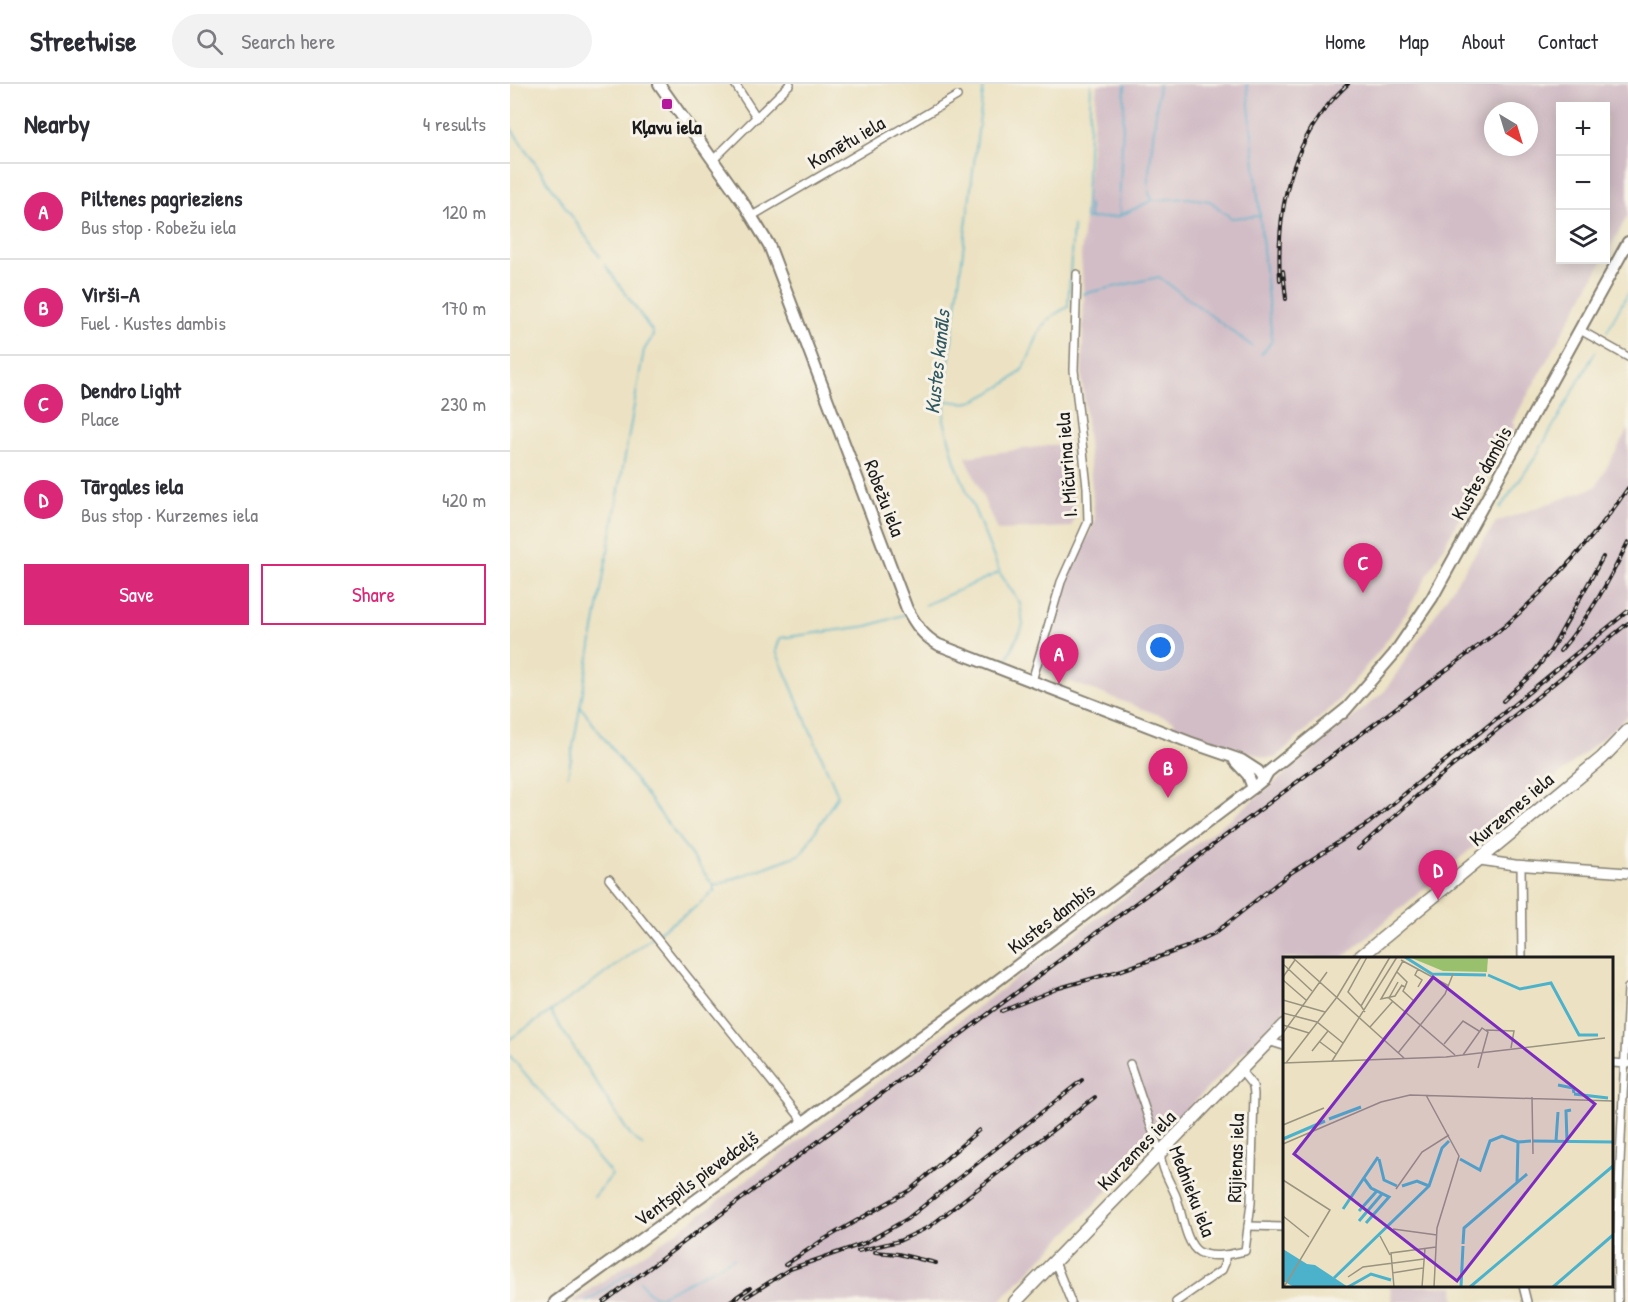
<!DOCTYPE html>
<html lang="en">
<head>
<meta charset="utf-8">
<style>
  body { margin:0; font-family:"Patrick Hand",sans-serif; background:#f2f2f3; color:#2b2b33 }
  .controls { position:absolute; right:18px; top:18px; display:grid; overflow:hidden; border-radius:0px; box-shadow:0 3px 15px #0003 }
  .controls button { width:54px; height:54px; display:grid; place-items:center; padding:0; border:0; border-bottom:2px solid #e1e1e2; background:#fff; color:#2b2b33; font:30px sans-serif }
  .compass { position:absolute; left:974px; top:18px; width:54px; height:54px; border-radius:50%; background:#fff; box-shadow:0 3px 15px #0003; rotate:142deg }
  .you { position:absolute; left:651px; top:564px; width:21px; height:21px; margin:-15px; border:4px solid #fff; border-radius:50%; background:#1a73e8; box-shadow:0 0 0 9px #1a73e833 }
  .badge { display:grid; place-items:center; width:39px; height:39px; border-radius:50%; background:#db2777; color:#fff; font-size:20px; font-weight:700 }
  .pin { position:absolute; translate:-50% -50px; filter:drop-shadow(0 2px 3px #0008) }
  .pin::after { content:''; position:absolute; top:32px; width:21px; height:18px; background:inherit; clip-path:polygon(0 0,100% 0,50% 100%) }
  .list { margin:0; padding:0; list-style:none }
  h2 { display:flex; justify-content:space-between; align-items:center; height:78px; margin:0; padding:0 24px; font-size:26px }
  h2 small { font-size:20px; font-weight:400; color:#7c7c81 }
  .list li { display:grid; grid-template-columns:39px 1fr auto; gap:18px; align-items:center; box-sizing:border-box; height:96px; padding:0 24px; border-top:2px solid #e1e1e2 }
  .list b { display:block; font-size:22px; white-space:nowrap }
  .list p { margin:0; font-size:20px; white-space:nowrap; color:#7c7c81 }
  .list em { font-size:20px; font-style:normal; color:#7c7c81 }
  .actions { display:flex; gap:12px; padding:18px 24px }
  .actions a { flex:1; padding:14px 0; border:2px solid #db2777; border-radius:0px; text-align:center; font-size:21px; color:#db2777 }
  .actions .main { background:#db2777; color:#fff }
  .icon { flex:none; width:33px; height:33px; fill:none; stroke:currentColor; stroke-width:2; stroke-linecap:round; stroke-linejoin:round }
  .map { position:relative; flex:none; width:1118px; height:1218px; overflow:hidden }
  header { display:flex; align-items:center; gap:36px; box-sizing:border-box; height:84px; padding:0 30px; background:#fff; border-bottom:2px solid #e1e1e2 }
  header strong { font-size:28px }
  nav { display:flex; gap:33px; margin-inline-start:auto; font-size:21px }
  .search { width:420px; height:54px; background:#f2f2f3; display:flex; align-items:center; gap:15px; box-sizing:border-box; padding:0 21px; border-radius:33px; color:#7c7c81; font-size:22px }
  main { display:flex }
  aside { flex:1; background:#fff }
  .map>svg:first-child { display:block }
  .industrial { fill:#d2bdc6; fill-rule:evenodd }
  .lines { fill:none; stroke-linecap:round; stroke-linejoin:round }
  .stream { stroke:#4cb2cb; stroke-width:1.5 }
  .minor-casing { stroke:#847f70; stroke-width:10 }
  .tertiary-casing { stroke:#847f70; stroke-width:12 }
  .primary-casing { stroke:#847f70; stroke-width:14 }
  .trunk-casing { stroke:#847f70; stroke-width:15 }
  .minor { stroke:#fff; stroke-width:7 }
  .tertiary { stroke:#fff; stroke-width:9 }
  .primary { stroke:#fff; stroke-width:10 }
  .trunk { stroke:#fff; stroke-width:12 }
  .rail-casing { stroke:#1c1c1c; stroke-width:4 }
  .rail { stroke:#f7f3e8; stroke-width:1.5; stroke-dasharray:4.5; stroke-linecap:butt }
  .poi-dot { fill:#b5179e; stroke:#f7f3e8; stroke-width:2 }
  .labels { text-anchor:middle; dominant-baseline:central; stroke-width:6; stroke-linejoin:round; paint-order:stroke }
  .poi-label { font-size:20px; font-weight:bold; fill:#1c1c1c; stroke:#f7f3e8 }
  .street-label { font-size:20px; fill:#1c1c1c; stroke:#f7f3e8 }
  .water-label { font-size:21px; font-style:italic; fill:#2f5862; stroke:#f7f3e8 }
  .inset-river { fill:none; stroke:#4cb2cb; stroke-width:3 }
  .inset-road { fill:none; stroke:#999380; stroke-width:1.5 }
  .view { fill:#7b2cbf; fill-opacity:0.15; stroke:#7b2cbf; stroke-width:3 }
  .inset-edge { fill:none; stroke:#1c1c1c; stroke-width:3 }
</style>
</head>
<body>
<header>
<strong>Streetwise</strong>
<div class="search"><svg class="icon" aria-label="search" viewBox="0 0 24 24"><circle cx="10" cy="10" r="6"/><path d="M15 15l6 6"/></svg>Search here</div>
<nav><a>Home</a><a>Map</a><a>About</a><a>Contact</a></nav>
</header>
<main>
<aside>
<h2>Nearby<small>4 results</small></h2>
<ul class="list">
<li><span class="badge">A</span><div><b>Piltenes pagrieziens</b><p>Bus stop · Robežu iela</p></div><em>120 m</em></li>
<li><span class="badge">B</span><div><b>Virši-A</b><p>Fuel · Kustes dambis</p></div><em>170 m</em></li>
<li><span class="badge">C</span><div><b>Dendro Light</b><p>Place</p></div><em>230 m</em></li>
<li><span class="badge">D</span><div><b>Tārgales iela</b><p>Bus stop · Kurzemes iela</p></div><em>420 m</em></li>
</ul>
<div class="actions"><a class="main">Save</a><a>Share</a></div>
</aside>
<div class="map">
<svg width="1118" height="1218" viewBox="0 0 1118 1218">
  <rect width="100%" height="100%" fill="#f7f3e8"/>
  <filter id="ink" filterUnits="userSpaceOnUse"><feTurbulence type="fractalNoise" baseFrequency=".0167" numOctaves="2"/><feDisplacementMap in="SourceGraphic" scale="12" xChannelSelector="R" yChannelSelector="G"/><feConvolveMatrix kernelMatrix="1 2 1 2 8 2 1 2 1" color-interpolation-filters="sRGB"/></filter>
  <filter id="wash" filterUnits="userSpaceOnUse"><feTurbulence type="fractalNoise" baseFrequency=".008" numOctaves="4" result="noise"/><feDisplacementMap in="SourceGraphic" scale="24" xChannelSelector="R" yChannelSelector="G"/><feGaussianBlur stdDeviation="1.35" result="paint"/><feColorMatrix in="noise" values="0 0 0 0 0 0 0 0 0 0 0 0 0 0 0 0 0 1.4 0 .05"/><feComposite in="paint" operator="in"/></filter>
  <g filter="url(#wash)">
    <rect width="100%" height="100%" fill="#ece2c3"/>
    <g class="industrial">
      <path d="M587,0H1118V131L1096,171V22H1050V176H1093L1002,339L1005,341L962,420L958,419L896,529L872,563L826,619L765,674H756L662,642L665,637L530,586L555,499L585,437L572,292L574,213L571,173ZM983,27H1019V63H983Z"/>
      <polygon points="1118,345 1118,632 832,874 774,874 774,926 489,1218 62,1218 168,1147 729,728 875,607 986,438 1086,403"/>
      <polygon points="556,359 565,434 561,443 487,446 456,373"/>
      <polygon points="880,1202 944,1202 945,1218 882,1218"/>
    </g>
    <g class="lines">
      <g class="stream">
        <polyline points="474,0 437,294 434,336 445,378 491,491 510,519 513,541 496,577"/>
        <polyline points="581,0 575,135 607,133 643,116 678,114 700,117 721,134 750,132"/>
        <polyline points="737,0 762,257 752,270 751,269"/>
        <polyline points="0,43 90,173"/>
        <polyline points="643,116 639,110 638,97 649,0"/>
        <polyline points="611,130 609,122 615,0"/>
        <polyline points="579,134 579,120"/>
        <polyline points="572,210 649,193 742,262"/>
        <polyline points="1097,247 1118,209"/>
        <path d="M437,317C443,317 453,320 460,318C472,315 507,294 513,284C531,255 522,240 558,223L563,142"/>
        <polyline points="990,424 1025,374 1086,267"/>
        <polyline points="415,521 488,489"/>
        <polyline points="70,622 204,802 204,807 182,826 147,849"/>
        <polyline points="58,691 134,266 143,252 142,247 95,181"/>
        <polyline points="204,802 291,770 328,711 266,567 270,554 358,542 396,530"/>
        <polyline points="40,927 120,1051 133,1062"/>
        <polyline points="0,955 84,898 142,853"/>
        <polyline points="0,972 102,1091 84,1113"/>
        <polyline points="130,1197 139,1209 149,1213 224,1174"/>
        <polyline points="77,1218 121,1187 125,1190"/>
      </g>
    </g>
  </g>
  <g filter="url(#ink)">
    <g class="lines">
      <defs>
        <g id="minor">
          <polyline points="225,0 247,34"/>
          <polyline points="203,76 280,0"/>
          <polyline points="242,132 447,12"/>
          <polyline points="1070,246 1118,273"/>
          <polyline points="522,597 551,498 578,438 577,403 564,286 567,190"/>
          <polyline points="1011,782 1012,874"/>
          <polyline points="99,795 294,1038"/>
          <polyline points="758,957 774,962"/>
          <polyline points="1102,979 1118,980"/>
          <path d="M620,980L650,1069C652,1086 659,1096 666,1112C672,1127 675,1160 689,1168C703,1175 721,1170 735,1167L741,1119L744,1010L743,1002L731,987"/>
          <polyline points="738,1142 774,1143"/>
          <polyline points="545,1178 561,1218"/>
          <polyline points="1013,1202 1017,1218"/>
          <polyline points="666,1218 712,1186 715,1179 715,1171"/>
          <path d="M1108,1218C1106,1113 1114,1008 1118,904"/>
        </g>
        <polyline id="tertiary" points="970,776 1005,781 1118,789"/>
        <g id="primary">
          <path d="M149,0L234,120L259,161L397,525C406,541 413,552 429,561L679,658L731,676L748,687L754,695"/>
          <polyline points="833,629 884,570 922,514 1118,158"/>
          <polyline points="725,677 738,691 743,704"/>
          <polyline points="45,1218 455,921 743,704 754,695 758,688 836,625"/>
        </g>
        <g id="trunk">
          <polyline points="849,874 1092,674 1118,647"/>
          <polyline points="505,1218 774,941"/>
        </g>
      </defs>
      <use href="#minor" class="minor-casing"/>
      <use href="#tertiary" class="tertiary-casing"/>
      <use href="#primary" class="primary-casing"/>
      <use href="#trunk" class="trunk-casing"/>
      <use href="#minor" class="minor"/>
      <use href="#tertiary" class="tertiary"/>
      <use href="#primary" class="primary"/>
      <use href="#trunk" class="trunk"/>
      <defs>
        <g id="rail">
          <polyline points="773,187 776,215"/>
          <path d="M770,196C766,123 782,51 838,0"/>
          <path d="M1050,567C1080,532 1098,499 1118,458"/>
          <polyline points="993,617 1023,589 1041,566 1093,473"/>
          <polyline points="848,765 918,702 1118,539"/>
          <polyline points="492,927 549,904 612,886 674,864 705,849 779,790 859,739 1118,527"/>
          <polyline points="348,1167 389,1157 419,1143 585,1013"/>
          <polyline points="365,1168 388,1170 426,1179"/>
          <polyline points="275,1181 313,1156 400,1106 469,1046"/>
          <polyline points="236,1213 280,1185 355,1159 397,1135 572,996"/>
          <path d="M94,1218L995,542C1042,500 1083,456 1118,404"/>
          <polyline points="219,1218 240,1204"/>
        </g>
      </defs>
      <use href="#rail" class="rail-casing"/>
      <use href="#rail" class="rail"/>
    </g>
  </g>
  <rect class="poi-dot" x="151" y="14" width="12" height="12" rx="3"/>
  <g class="labels">
    <g class="poi-label">
      <text x="157" y="42">Kļavu iela</text>
    </g>
    <g class="street-label">
      <text transform="translate(336 58) rotate(-30)">Komētu iela</text>
      <text transform="translate(556 381) rotate(-94)">I. Mičurina iela</text>
      <text transform="translate(971 389) rotate(-61)">Kustes dambis</text>
      <text transform="translate(375 414) rotate(69)">Robežu iela</text>
      <text transform="translate(1001 725) rotate(-40)">Kurzemes iela</text>
      <text transform="translate(541 834) rotate(-37)">Kustes dambis</text>
      <text transform="translate(626 1066) rotate(-46)">Kurzemes iela</text>
      <text transform="translate(725 1074) rotate(-88)">Rūjienas iela</text>
      <text transform="translate(186 1094) rotate(-36)">Ventspils pievedceļš</text>
      <text transform="translate(683 1107) rotate(69)">Mednieku iela</text>
    </g>
    <g class="water-label">
      <text transform="translate(427 278) rotate(-84)">Kustes kanāls</text>
    </g>
  </g>
  <g transform="translate(773 873)">
    <rect width="330" height="330" fill="#ece2c3"/>
    <path d="M126,0H205L204,15L160,14Z" fill="#99c16d"/>
    <path d="M0,292L24,307L32,308L65,330H11L0,324Z" fill="#4cb2cb"/>
    <path class="inset-river" d="M122,0L149,17L203,18M205,18L237,32L268,26L296,78H315M275,128L290,131L291,136M291,137L325,141M46,162L78,150M0,182L42,164M250,184L330,185M273,184L275,155M284,184L283,154L288,153M96,202L101,223L114,229M177,202L197,213L207,184L219,179L235,185M80,220L88,231L106,240L83,266M234,226L235,185L248,184M119,229L134,224L146,229M60,252L95,200M76,254L93,235M76,264L99,237M180,287L181,271L244,217M51,321L146,229L159,191L166,184M65,330L88,317L108,323M178,330L180,289M187,330L330,209M270,330L330,278"/>
    <path class="inset-road" d="M9,0L121,101M118,3L166,29M0,7L29,34M114,15L124,25L122,30L118,28M0,20L12,3M0,23L23,43M115,25L106,41L172,98M119,28L112,39L98,42L120,4M122,30L120,34L132,45M135,30L139,23L132,18L135,12M0,43L42,55M78,49L65,35L84,0M82,55L78,49L107,0M0,56L34,65L60,86M0,68L26,76M87,70L110,44M203,73L231,74L228,91M0,76L44,15M100,82L151,21M37,85L53,97M161,87L180,64L196,74M29,94L45,74M115,96L162,37L170,17M180,98L199,71L205,75L195,111M49,104L114,0M0,106L163,100L322,81M3,106L54,40L78,0M143,138L176,199L154,271L151,330M249,140L250,197M0,168L41,151M0,187L98,145L127,138L330,144M0,223L47,253L1,330M113,232L139,195L166,178M0,259L26,280M110,272L154,278M97,279L107,298M109,316L140,311M65,320L80,310L141,302M111,330L108,296L153,290M139,330L142,291"/>
    <path class="view" d="M150,20L312,147L174,324L11,197Z"/>
    <rect width="330" height="330" class="inset-edge"/>
  </g>
</svg>
<div class="controls">
<button>+</button>
<button>−</button>
<button><svg class="icon" aria-label="layers" viewBox="0 0 24 24"><path d="M12 4l9 5-9 5-9-5zM3 14l9 5 9-5"/></svg></button>
</div>
<svg class="compass" viewBox="-18 -18 36 36"><path d="M0-13l5 13h-10z" fill="#e53935"/><path d="M0 13l5-13h-10z" fill="#7c7c81"/></svg>
<div class="you"></div>
<div class="pin badge" style="left:549px;top:600px">A</div>
<div class="pin badge" style="left:658px;top:714px">B</div>
<div class="pin badge" style="left:853px;top:509px">C</div>
<div class="pin badge" style="left:928px;top:816px">D</div>
</div>
</main>
</body>
</html>
